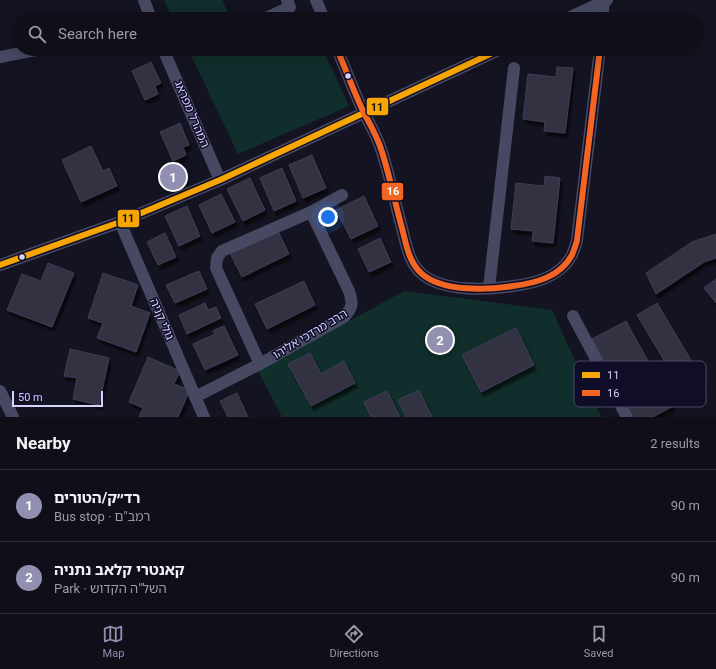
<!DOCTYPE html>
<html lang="en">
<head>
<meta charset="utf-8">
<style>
  body { margin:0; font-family:Roboto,"Noto Sans Hebrew",sans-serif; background:#1d1c26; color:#f1f3f6 }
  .scale { position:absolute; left:12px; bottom:10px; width:91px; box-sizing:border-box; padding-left:4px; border:2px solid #d4d3ff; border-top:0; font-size:11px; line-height:14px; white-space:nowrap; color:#d4d3ff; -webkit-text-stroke:3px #0f0d27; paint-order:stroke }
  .you { position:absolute; left:328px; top:217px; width:14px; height:14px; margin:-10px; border:3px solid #fff; border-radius:50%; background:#1a73e8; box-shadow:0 0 0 6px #1a73e833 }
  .badge { display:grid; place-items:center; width:26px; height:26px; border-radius:50%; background:#9190b1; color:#fff; font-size:13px; font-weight:700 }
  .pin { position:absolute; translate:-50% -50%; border:2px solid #fff; box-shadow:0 1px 4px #0006 }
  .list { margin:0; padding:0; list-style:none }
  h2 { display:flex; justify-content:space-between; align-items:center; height:52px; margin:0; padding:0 16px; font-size:17px }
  h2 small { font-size:13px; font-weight:400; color:#9b9ca2 }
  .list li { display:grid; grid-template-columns:26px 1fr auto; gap:12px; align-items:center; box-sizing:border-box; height:72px; padding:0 16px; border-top:1px solid #2f2e38 }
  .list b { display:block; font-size:15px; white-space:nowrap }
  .list p { margin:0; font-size:13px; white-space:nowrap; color:#9b9ca2 }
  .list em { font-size:13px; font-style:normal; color:#9b9ca2 }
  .icon { flex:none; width:22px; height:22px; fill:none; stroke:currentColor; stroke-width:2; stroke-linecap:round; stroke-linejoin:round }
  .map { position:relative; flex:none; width:716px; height:417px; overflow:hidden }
  .search { position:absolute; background:#0f0e19; box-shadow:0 4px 16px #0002; left:12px; right:12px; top:12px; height:44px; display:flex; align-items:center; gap:10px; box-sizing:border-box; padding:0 14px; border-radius:22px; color:#9b9ca2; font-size:15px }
  .sheet { height:196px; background:#0f0e19 }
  nav { display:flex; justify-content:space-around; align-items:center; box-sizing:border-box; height:56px; border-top:1px solid #2f2e38; background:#0f0e19; font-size:11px; color:#9b9ca2 }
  nav a { display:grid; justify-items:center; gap:2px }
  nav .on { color:#9190b1 }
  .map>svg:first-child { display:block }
  .green { fill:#102e2b }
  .building { fill:#323143; stroke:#3f3d56; filter:url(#shadow) }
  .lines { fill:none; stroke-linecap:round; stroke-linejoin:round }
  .minor { stroke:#474962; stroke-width:12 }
  .bus-1-casing { stroke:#0f0d27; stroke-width:9 }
  .bus-2-casing { stroke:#0f0d27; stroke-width:9 }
  .bus-1 { stroke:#f7a600; stroke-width:6 }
  .bus-2 { stroke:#f26522; stroke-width:6 }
  .bus-dot { fill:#d4d3ff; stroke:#0f0d27; stroke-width:1.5 }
  .labels { text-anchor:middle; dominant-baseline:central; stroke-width:3; stroke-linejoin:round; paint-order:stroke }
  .street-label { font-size:12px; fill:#d4d3ff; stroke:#0f0d27 }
  .key { fill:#0f0d27; stroke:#4a4868; stroke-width:1 }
  .key-label { font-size:11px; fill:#d4d3ff }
  .line-badge { stroke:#0f0d27; stroke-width:1.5 }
  .badge-label { font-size:11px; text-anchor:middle; font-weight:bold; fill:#fff }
  .pale-badge-label { font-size:11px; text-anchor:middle; font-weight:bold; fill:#111 }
</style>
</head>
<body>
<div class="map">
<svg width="716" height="417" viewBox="0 0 716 417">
  <defs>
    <filter id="shadow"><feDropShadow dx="2.5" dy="4.5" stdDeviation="1" flood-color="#0009"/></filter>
  </defs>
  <rect width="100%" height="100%" fill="#141321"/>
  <g class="green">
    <polygon points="164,0 222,0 231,19 173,19"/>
    <polygon points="188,49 323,49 349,106 238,154"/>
    <polygon points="404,291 552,310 601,417 282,417 258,371"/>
  </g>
  <g class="building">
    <polygon points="151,62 161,83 155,86 158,94 145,100 132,71"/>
    <polygon points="557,67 573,68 565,133 544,131 545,122 523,119 528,74 556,77"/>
    <polygon points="180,123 189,145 183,147 186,155 173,161 160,132"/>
    <polygon points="91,146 103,171 109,168 117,186 81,202 62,160"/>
    <polygon points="312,155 326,188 303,198 289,165"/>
    <polygon points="282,168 296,201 274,211 260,178"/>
    <polygon points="545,176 560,178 553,243 532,241 533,231 511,229 516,183 544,186"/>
    <polygon points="250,178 265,210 243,221 227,189"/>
    <polygon points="221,194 235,222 212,233 199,205"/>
    <polygon points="364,196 378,226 351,239 336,210"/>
    <polygon points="187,206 200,236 179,246 165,216"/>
    <polygon points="278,231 289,254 242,277 230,253"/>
    <polygon points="165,233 176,257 158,265 147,242"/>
    <polygon points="716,234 716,258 704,262 656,294 646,273 692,242"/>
    <polygon points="380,238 391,262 369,272 358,249"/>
    <polygon points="48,263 74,273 52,327 7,310 22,274 41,281"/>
    <polygon points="199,271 207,289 175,303 166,285"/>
    <polygon points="103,273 138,285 131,306 150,313 136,352 97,338 103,323 88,318"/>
    <polygon points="716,279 716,303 704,288"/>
    <polygon points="304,281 315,305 267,329 255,304"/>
    <polygon points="205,303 208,310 216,307 221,318 187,334 179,315"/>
    <polygon points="657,303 704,382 684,394 637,315"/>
    <polygon points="626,321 673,406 653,417 635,417 592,339"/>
    <polygon points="224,326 238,355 205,370 193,344 215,334 213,331"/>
    <polygon points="516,328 534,365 481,392 462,355"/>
    <polygon points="70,349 109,358 99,405 73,399 77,378 64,376"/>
    <polygon points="310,353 321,374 344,361 355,383 311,406 288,364"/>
    <polygon points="148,357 180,371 174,384 190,390 178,417 139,417 143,408 129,402"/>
    <polygon points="419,390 432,417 406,417 398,400"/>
    <polygon points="387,391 400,417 371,417 364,402"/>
    <polygon points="237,393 248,417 228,417 220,401"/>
  </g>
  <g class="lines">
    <g class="minor">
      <polyline points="144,0 151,19"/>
      <polyline points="316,0 324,19"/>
      <polyline points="264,19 290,7 287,0"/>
      <polyline points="566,19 607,0"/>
      <polyline points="602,19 604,0"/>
      <polyline points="163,49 220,180"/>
      <path d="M337,49C346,70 354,92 364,113C371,126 378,138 382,152C390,177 395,203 402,228C406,244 409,263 422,274C443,292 487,290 513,286C536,283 560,277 572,255C574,250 576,245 577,240L600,49"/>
      <polyline points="0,57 41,49"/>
      <polyline points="120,222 204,417"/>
      <polyline points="0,265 120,222 220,180 501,49"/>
      <polyline points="489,288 514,68"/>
      <polyline points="573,316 627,417"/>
      <polyline points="260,364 216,268 217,258 222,251 311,212 342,195"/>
      <polyline points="0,391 13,417"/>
      <path d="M195,397L260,364L344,317C353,307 353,304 349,291L311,212"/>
    </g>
    <defs>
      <polyline id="bus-1" points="0,265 120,222 220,180 501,49"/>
      <path id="bus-2" d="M337,49C346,70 354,92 364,113C371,126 378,138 382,152C390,177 395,203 402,228C406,244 409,263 422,274C443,292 487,290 513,286C536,283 560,277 572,255C574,250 576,245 577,240L600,49"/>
    </defs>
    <use href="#bus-1" class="bus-1-casing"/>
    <use href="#bus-2" class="bus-2-casing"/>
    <use href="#bus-1" class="bus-1"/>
    <use href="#bus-2" class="bus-2"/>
  </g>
  <g class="bus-dot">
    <circle cx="348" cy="76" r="3.5"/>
    <circle cx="22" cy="257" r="3.5"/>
  </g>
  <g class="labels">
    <g class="street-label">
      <text transform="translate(192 114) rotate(67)">המהרל מפראג</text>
      <text transform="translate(162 319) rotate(67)">גולי קניה</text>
      <text transform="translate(310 334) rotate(-31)">הרב מרדכי אליהו</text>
    </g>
  </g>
  <rect x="574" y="361" width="132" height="46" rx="6" class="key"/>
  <rect x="582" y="372" width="18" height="6" fill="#f7a600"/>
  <rect x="582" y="390" width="18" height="6" fill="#f26522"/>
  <g class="key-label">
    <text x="607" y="379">11</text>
    <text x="607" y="397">16</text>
  </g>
  <g class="line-badge">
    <rect x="366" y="97" width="23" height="19" rx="4" fill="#f7a600"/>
    <rect x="381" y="182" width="23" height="19" rx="4" fill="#f26522"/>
    <rect x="117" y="209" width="23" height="19" rx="4" fill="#f7a600"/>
  </g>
  <g class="badge-label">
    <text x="393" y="195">16</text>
  </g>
  <g class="pale-badge-label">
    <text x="377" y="111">11</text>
    <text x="128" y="222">11</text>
  </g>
</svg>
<div class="scale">50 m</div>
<div class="you"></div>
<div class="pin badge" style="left:173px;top:177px">1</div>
<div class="pin badge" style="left:440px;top:340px">2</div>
<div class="search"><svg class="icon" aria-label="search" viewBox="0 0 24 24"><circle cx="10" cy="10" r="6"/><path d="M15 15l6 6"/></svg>Search here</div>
</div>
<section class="sheet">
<h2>Nearby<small>2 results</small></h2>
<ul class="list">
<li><span class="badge">1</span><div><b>רד״ק/הטורים</b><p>Bus stop · רמב&quot;ם</p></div><em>90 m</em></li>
<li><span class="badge">2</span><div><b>קאנטרי קלאב נתניה</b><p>Park · השל&quot;ה הקדוש</p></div><em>90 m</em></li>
</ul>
</section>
<nav>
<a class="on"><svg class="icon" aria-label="map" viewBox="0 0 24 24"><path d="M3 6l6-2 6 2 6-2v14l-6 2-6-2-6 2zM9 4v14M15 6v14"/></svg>Map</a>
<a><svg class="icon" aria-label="directions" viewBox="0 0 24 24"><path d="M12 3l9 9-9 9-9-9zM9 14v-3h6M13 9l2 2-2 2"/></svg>Directions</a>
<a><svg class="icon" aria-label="saved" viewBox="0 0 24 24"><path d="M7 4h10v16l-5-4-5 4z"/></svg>Saved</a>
</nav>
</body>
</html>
